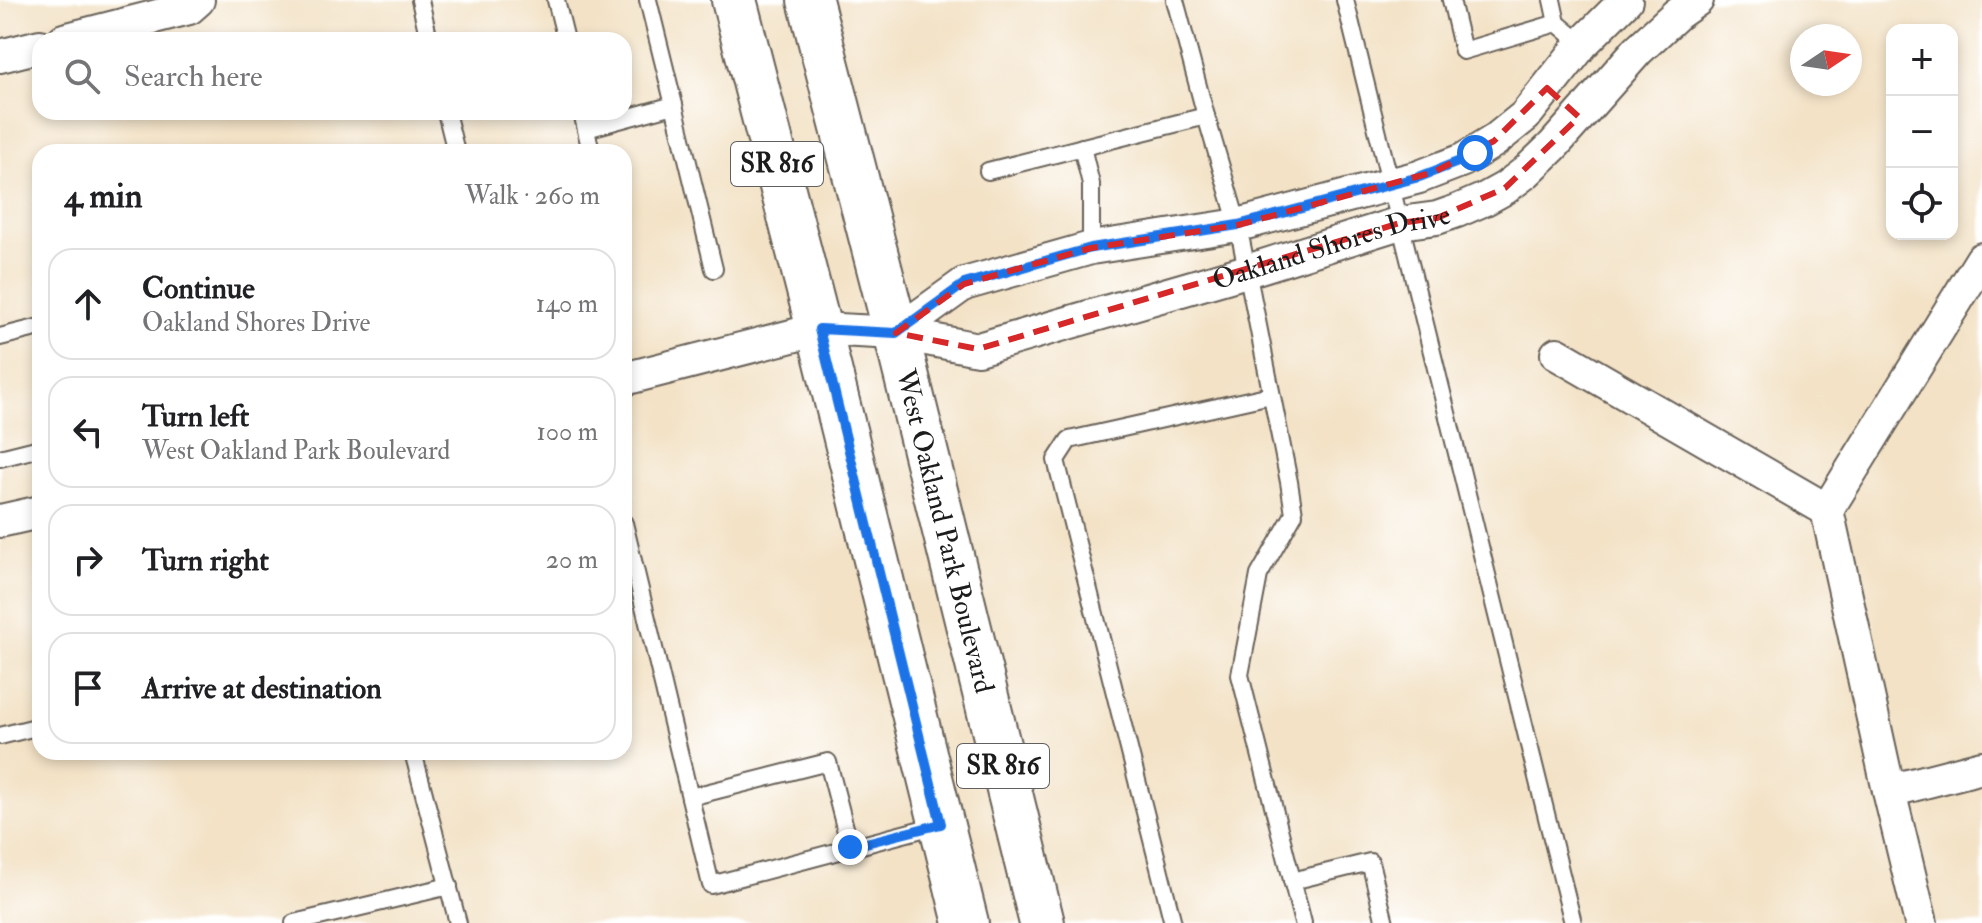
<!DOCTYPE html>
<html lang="en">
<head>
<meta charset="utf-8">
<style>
  body { margin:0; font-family:"IM FELL Double Pica",serif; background:#f2f2f2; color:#202124 }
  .controls { position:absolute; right:24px; top:24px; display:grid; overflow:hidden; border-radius:16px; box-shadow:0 4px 12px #0003 }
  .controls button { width:72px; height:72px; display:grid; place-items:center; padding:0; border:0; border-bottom:2px solid #e0e0e0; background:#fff; color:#202124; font:40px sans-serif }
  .compass { position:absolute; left:1790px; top:24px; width:72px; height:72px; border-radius:50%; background:#fff; box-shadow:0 4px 12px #0003; rotate:77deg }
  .stop { position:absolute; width:24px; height:24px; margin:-18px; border:6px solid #1a73e8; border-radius:50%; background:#fff }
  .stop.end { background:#1a73e8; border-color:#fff; box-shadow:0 2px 8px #0008 }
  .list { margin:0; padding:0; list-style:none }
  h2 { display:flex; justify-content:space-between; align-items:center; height:104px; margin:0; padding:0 32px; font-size:34px }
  h2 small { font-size:26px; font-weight:400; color:#757577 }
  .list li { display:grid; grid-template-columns:52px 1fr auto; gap:24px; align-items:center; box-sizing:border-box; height:112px; margin:0 16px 16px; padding:0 16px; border:2px solid #e0e0e0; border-radius:24px }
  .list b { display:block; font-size:30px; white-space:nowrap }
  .list p { margin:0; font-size:26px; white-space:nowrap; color:#757577 }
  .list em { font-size:26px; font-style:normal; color:#757577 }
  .icon { flex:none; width:44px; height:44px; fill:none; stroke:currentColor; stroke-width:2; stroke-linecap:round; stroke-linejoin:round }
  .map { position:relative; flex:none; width:1982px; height:923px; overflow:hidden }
  .search { position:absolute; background:#fff; box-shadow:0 4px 12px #0003; left:32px; top:32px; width:600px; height:88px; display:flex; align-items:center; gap:20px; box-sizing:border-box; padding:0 28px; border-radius:24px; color:#757577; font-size:30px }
  .panel { position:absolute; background:#fff; box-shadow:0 4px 12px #0003; left:32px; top:144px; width:600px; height:616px; border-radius:24px }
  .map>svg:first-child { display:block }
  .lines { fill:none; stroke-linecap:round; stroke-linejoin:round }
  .lane-casing { stroke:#676158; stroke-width:20 }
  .street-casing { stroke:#676158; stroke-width:36 }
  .primary-casing { stroke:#676158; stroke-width:48 }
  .lane { stroke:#fff; stroke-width:16 }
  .street { stroke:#fff; stroke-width:32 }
  .primary { stroke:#fff; stroke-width:44 }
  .route { stroke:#1a73e8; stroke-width:10 }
  .marked { fill:none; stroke:#d62828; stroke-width:6; stroke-dasharray:16 10; stroke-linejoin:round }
  .labels { text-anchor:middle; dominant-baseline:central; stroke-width:6; stroke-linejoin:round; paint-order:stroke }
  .shield { fill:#fff; stroke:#606060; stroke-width:2 }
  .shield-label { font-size:26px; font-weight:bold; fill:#1c1c1c }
  .street-label { font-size:28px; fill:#1c1c1c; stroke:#fff }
</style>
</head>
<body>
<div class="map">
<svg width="1982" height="923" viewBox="0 0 1982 923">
  <rect width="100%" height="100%" fill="#fff"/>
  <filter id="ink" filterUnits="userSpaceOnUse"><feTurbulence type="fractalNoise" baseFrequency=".0125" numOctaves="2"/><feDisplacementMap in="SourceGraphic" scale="16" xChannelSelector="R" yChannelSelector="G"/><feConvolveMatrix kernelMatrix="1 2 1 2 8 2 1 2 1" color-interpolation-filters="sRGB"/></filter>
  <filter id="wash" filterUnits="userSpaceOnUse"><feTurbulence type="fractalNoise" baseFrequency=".006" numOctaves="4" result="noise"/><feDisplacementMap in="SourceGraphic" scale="32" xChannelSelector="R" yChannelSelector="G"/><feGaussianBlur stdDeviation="1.8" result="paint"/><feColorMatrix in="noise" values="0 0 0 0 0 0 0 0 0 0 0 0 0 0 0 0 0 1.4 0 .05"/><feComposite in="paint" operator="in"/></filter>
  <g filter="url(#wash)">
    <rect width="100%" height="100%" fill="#f3e2c6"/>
  </g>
  <g filter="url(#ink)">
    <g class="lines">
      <defs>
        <g id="lane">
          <polyline points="420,0 429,40"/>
          <polyline points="556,0 566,40"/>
          <polyline points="1175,0 1206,116 1238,225 1289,482 1294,514 1259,575 1240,675 1303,923"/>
          <polyline points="1345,0 1573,923"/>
          <polyline points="1451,0 1463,51 1557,23"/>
          <polyline points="1552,0 1557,23 1582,44"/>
          <polyline points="674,105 714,269"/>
          <polyline points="446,112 456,152"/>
          <polyline points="582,112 591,152"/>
          <polyline points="586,129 674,105 648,0"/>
          <polyline points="1082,147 1091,184 1091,248"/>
          <polyline points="988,171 1206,116"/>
          <polyline points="0,337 40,327"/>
          <polyline points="0,458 40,448"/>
          <polyline points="624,523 711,885 941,824"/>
          <polyline points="0,736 40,726"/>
          <polyline points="413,752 458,923"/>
          <polyline points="690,797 828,762 850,847"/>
          <polyline points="1292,881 1370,862 1385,923"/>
          <polyline points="294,923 449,886"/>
          <polyline points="1173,923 1056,460 1069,440 1271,395"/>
        </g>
        <g id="street">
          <polyline points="64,40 189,8 198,0"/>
          <polyline points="0,56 40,46"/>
          <polyline points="896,333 964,284 1091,248 1238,225 1419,177 1463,160 1494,141 1525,116 1582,44 1626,0"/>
          <polyline points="1557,354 1827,510 1889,791 1921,923"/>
          <path id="s1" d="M624,379L819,329L896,333L978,349L1247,271L1400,223L1437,218L1457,211L1485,199L1505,188L1526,172L1553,146L1638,50L1677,14L1697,0"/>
          <polyline points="1827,510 1982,259"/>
          <polyline points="0,521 40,512"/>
          <polyline points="1889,791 1982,767"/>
        </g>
        <g id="primary">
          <polyline points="734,0 819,329 966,923"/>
          <path id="s2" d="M810,0L896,333L1042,923"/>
        </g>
      </defs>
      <use href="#lane" class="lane-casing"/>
      <use href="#street" class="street-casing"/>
      <use href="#primary" class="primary-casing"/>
      <use href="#lane" class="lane"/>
      <use href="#street" class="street"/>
      <use href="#primary" class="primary"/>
    </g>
  </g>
  <g class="lines" filter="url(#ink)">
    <polyline class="route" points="850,847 941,824 819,329 896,333 964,284 1091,248 1238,225 1419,177 1463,160 1475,153"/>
  </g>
  <path class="marked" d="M1547,88L1579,117L1505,188L1437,218L1400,223L978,349L896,333L964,284L1091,248L1238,225L1434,172L1494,141Z"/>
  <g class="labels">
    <g class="shield">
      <rect x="731" y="142" width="92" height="44" rx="6"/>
      <rect x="957" y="744" width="92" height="44" rx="6"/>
    </g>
    <g class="shield-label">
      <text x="777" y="164">SR 816</text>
      <text x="1003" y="766">SR 816</text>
    </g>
    <g class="street-label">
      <text stroke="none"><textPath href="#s1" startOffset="730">Oakland Shores Drive</textPath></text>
      <text stroke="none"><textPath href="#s2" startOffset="548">West Oakland Park Boulevard</textPath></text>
    </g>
  </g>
</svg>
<div class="controls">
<button>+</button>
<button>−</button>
<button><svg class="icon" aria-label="locate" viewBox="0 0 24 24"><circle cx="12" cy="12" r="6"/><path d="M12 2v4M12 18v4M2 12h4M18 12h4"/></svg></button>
</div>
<svg class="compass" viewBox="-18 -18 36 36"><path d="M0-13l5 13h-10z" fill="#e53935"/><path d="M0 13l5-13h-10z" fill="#757577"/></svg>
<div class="stop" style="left:1475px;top:153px"></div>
<div class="stop end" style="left:850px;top:847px"></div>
<div class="search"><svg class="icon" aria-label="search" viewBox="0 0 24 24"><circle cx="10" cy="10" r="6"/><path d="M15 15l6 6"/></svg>Search here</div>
<section class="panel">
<h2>4 min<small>Walk · 260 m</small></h2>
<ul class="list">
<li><svg class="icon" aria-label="ahead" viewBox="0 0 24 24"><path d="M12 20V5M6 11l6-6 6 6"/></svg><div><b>Continue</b><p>Oakland Shores Drive</p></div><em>140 m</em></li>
<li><svg class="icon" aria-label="left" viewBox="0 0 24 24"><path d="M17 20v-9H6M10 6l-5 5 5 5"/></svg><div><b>Turn left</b><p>West Oakland Park Boulevard</p></div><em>100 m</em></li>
<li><svg class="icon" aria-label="right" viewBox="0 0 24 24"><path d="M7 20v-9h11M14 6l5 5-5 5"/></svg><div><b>Turn right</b></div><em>20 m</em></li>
<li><svg class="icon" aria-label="arrive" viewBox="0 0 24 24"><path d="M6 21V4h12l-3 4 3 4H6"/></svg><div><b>Arrive at destination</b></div></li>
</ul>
</section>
</div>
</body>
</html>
